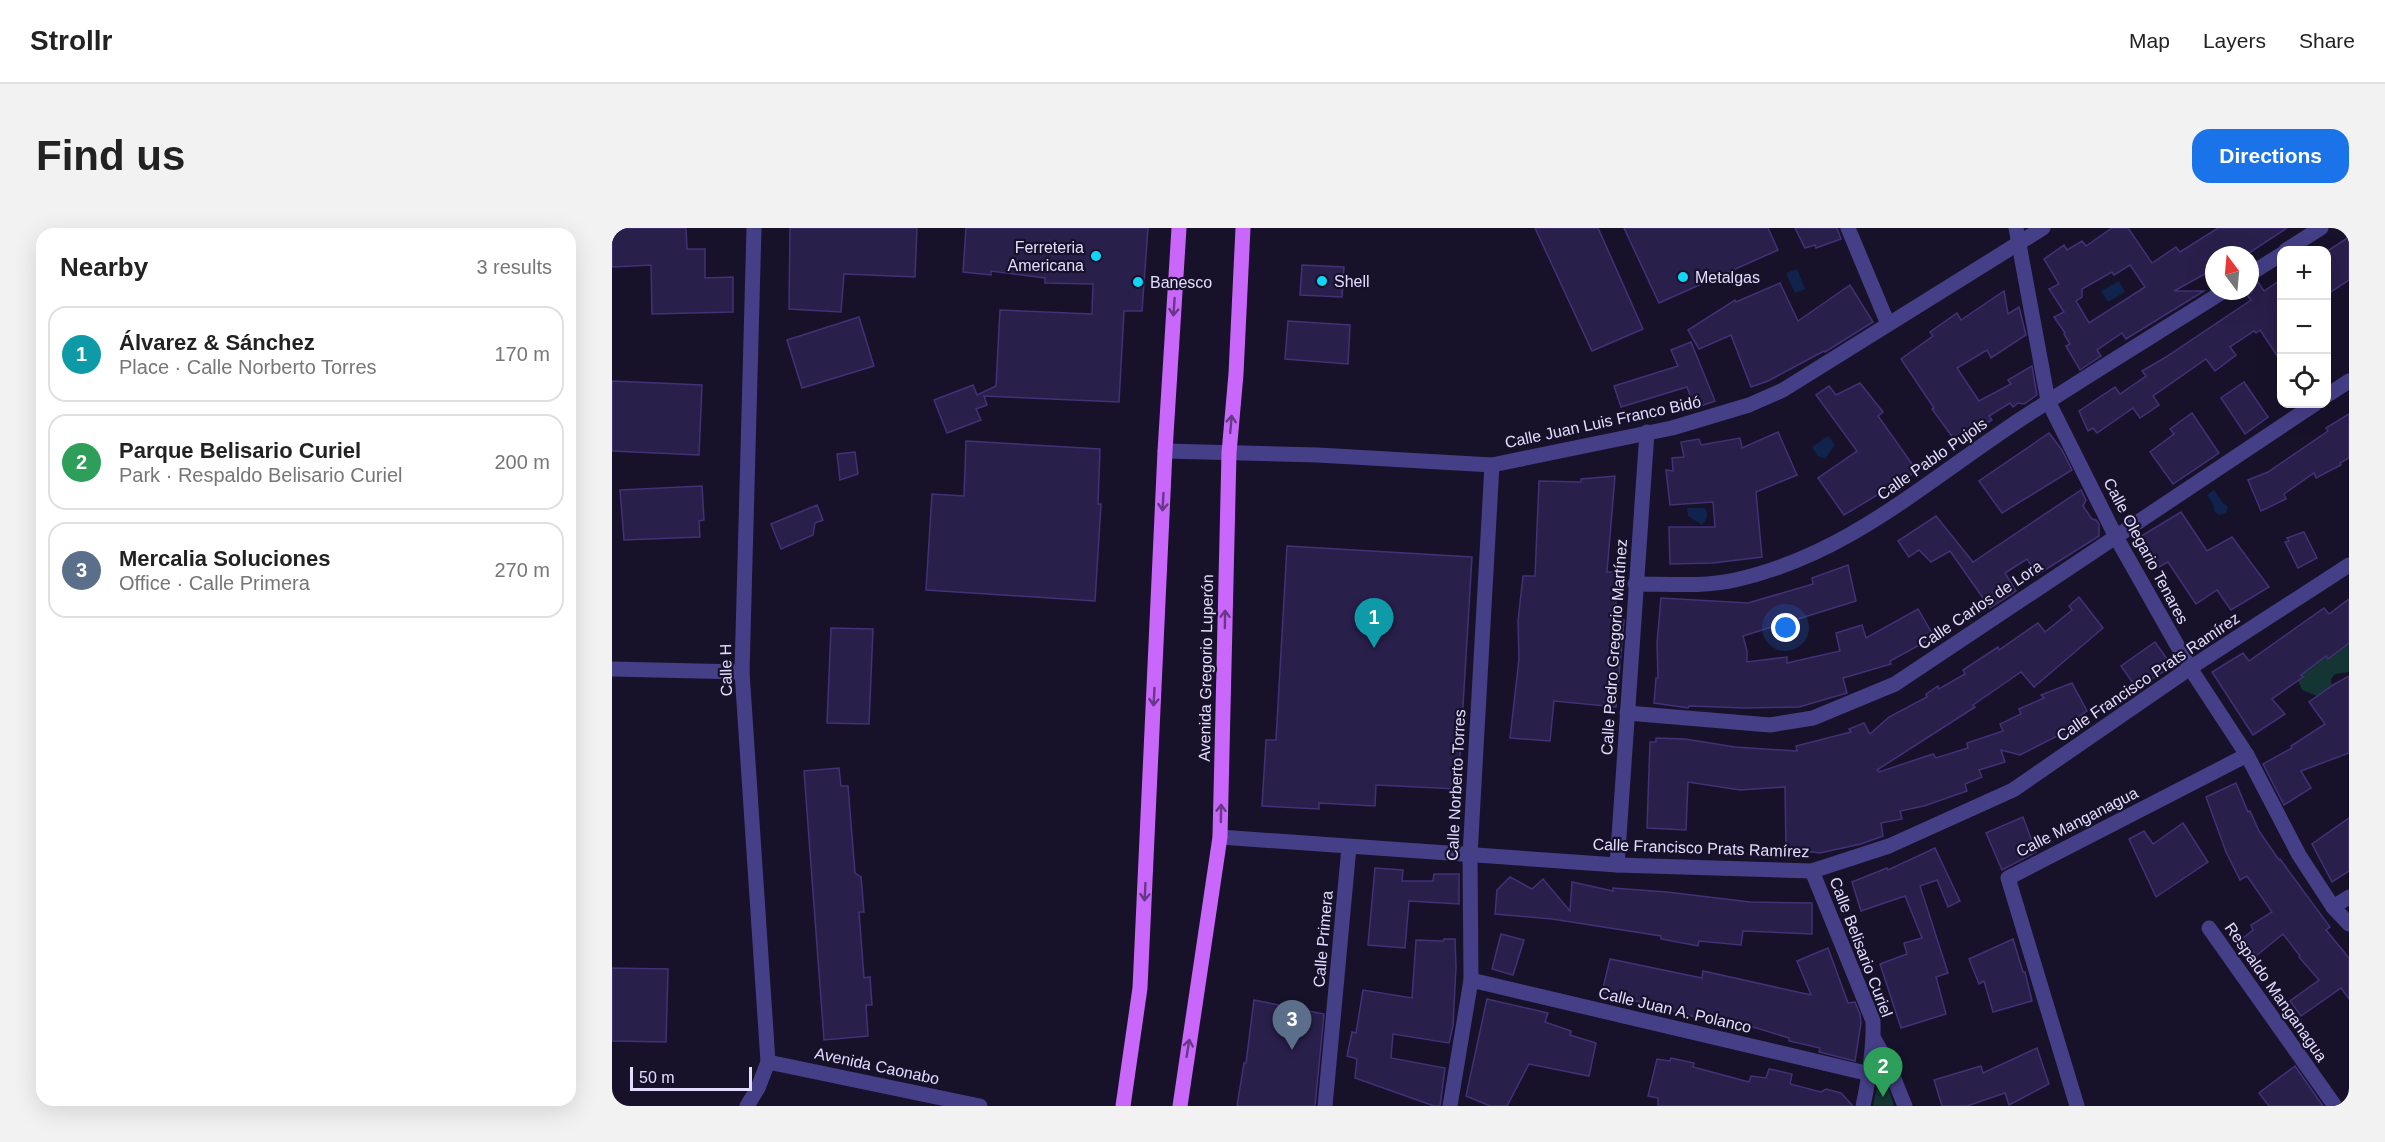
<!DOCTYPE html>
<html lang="en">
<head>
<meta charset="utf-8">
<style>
  body { margin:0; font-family:Arial,sans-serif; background:#f2f2f2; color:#222 }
  .controls { position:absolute; right:18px; top:18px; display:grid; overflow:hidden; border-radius:12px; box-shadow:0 6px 24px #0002 }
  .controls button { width:54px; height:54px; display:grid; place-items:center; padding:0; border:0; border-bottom:2px solid #e0e0e0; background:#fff; color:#222; font:30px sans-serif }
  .compass { position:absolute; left:1593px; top:18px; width:54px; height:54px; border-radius:50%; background:#fff; box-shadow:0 6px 24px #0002; rotate:344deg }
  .scale { position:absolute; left:18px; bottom:15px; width:122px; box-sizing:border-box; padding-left:6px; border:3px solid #e2dcfe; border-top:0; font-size:16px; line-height:21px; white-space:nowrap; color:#e2dcfe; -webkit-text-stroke:4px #17122a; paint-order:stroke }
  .you { position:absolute; left:1174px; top:400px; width:21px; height:21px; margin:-15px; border:4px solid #fff; border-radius:50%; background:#1a73e8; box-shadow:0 0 0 9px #1a73e833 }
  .badge { display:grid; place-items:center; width:39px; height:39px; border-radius:50%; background:#1a73e8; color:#fff; font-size:20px; font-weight:700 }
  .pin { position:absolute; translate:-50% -50px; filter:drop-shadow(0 2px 3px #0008) }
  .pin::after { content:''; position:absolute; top:32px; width:21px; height:18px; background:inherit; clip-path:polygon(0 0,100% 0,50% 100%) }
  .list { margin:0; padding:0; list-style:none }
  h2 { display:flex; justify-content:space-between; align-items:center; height:78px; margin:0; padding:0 24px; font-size:26px }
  h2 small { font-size:20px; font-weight:400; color:#767676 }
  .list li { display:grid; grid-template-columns:39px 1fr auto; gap:18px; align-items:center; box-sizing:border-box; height:96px; margin:0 12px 12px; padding:0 12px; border:2px solid #e0e0e0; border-radius:18px }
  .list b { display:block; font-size:22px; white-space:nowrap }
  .list p { margin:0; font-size:20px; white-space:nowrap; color:#767676 }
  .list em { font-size:20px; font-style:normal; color:#767676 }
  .icon { flex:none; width:33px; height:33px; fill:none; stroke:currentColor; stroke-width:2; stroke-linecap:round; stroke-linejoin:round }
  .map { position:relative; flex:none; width:1737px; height:878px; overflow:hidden; border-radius:18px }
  header { display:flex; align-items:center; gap:36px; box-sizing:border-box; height:84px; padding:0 30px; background:#fff; border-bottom:2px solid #e0e0e0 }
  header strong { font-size:28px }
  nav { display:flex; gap:33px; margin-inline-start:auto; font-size:21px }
  .intro { display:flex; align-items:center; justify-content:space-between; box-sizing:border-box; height:144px; padding:0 36px }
  h1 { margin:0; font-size:42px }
  .button { padding:15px 27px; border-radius:18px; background:#1a73e8; color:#fff; font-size:21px; font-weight:700 }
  main { display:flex; gap:36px; padding:0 36px }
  aside { flex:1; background:#fff; border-radius:18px; box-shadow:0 6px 24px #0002 }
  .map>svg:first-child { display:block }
  .green { fill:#153434 }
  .water { fill:#0f234c }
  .building { fill:#291f4b; stroke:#423176; stroke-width:1.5; fill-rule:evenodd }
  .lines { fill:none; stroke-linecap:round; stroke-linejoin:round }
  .street { stroke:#453f87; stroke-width:15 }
  .primary { stroke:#c967fa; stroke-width:15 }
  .oneway { stroke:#673888 }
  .poi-dot { fill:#0fd6f7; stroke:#17122a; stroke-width:2 }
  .labels { text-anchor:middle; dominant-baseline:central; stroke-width:4.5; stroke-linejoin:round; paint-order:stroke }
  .poi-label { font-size:16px; fill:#e2dcfe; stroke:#17122a; text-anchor:start }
  .street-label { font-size:16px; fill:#e2dcfe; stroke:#17122a }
</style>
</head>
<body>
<header>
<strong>Strollr</strong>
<nav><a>Map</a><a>Layers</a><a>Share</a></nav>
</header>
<div class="intro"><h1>Find us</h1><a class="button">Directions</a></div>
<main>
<aside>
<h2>Nearby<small>3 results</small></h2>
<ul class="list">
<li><span class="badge" style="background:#0f9aa8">1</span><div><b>Álvarez &amp; Sánchez</b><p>Place · Calle Norberto Torres</p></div><em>170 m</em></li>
<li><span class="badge" style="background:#2e9e5b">2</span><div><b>Parque Belisario Curiel</b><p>Park · Respaldo Belisario Curiel</p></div><em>200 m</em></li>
<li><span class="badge" style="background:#5c6f8a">3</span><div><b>Mercalia Soluciones</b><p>Office · Calle Primera</p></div><em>270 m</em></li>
</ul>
</aside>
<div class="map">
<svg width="1737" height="878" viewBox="0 0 1737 878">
  <rect width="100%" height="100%" fill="#17122a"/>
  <g class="green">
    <polygon points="1737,412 1737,444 1723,446 1719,451 1720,463 1708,469 1690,462 1684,448"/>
    <polygon points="1266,854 1276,859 1282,878 1261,878"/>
  </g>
  <g class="water">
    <polygon points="1185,41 1193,61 1183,65 1174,45"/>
    <polygon points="1507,53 1513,64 1496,74 1489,63"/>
    <polygon points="1216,208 1223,217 1213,231 1206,228 1200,219"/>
    <polygon points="1602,262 1610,274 1616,279 1614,285 1607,287 1602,283 1602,278 1595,267"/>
    <path d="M1075,280H1093C1097,288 1095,291 1090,297L1076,288Z"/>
  </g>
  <g class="building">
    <polygon points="0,0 74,0 75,21 93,21 93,50 121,49 121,84 40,86 39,37 0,39"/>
    <polygon points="178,0 305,0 303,49 232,46 229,84 177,81"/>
    <polygon points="354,0 536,0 530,83 512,83 507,174 372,168 375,177 364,181 369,192 335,205 322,172 361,157 365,167 384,158 388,82 480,86 481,56 433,55 433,50 379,43 379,47 351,44"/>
    <polygon points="923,0 986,0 1031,101 980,123"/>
    <polygon points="1012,0 1156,0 1166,22 1047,75"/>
    <polygon points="1183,0 1225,0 1229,11 1204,20 1203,17 1193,20"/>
    <path d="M1500,0H1516L1540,35L1564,19L1568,24L1606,0H1675L1634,27H1602V41L1562,63H1592L1514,111L1510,105L1485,122L1489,128L1468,142L1454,118L1458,116L1452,106L1453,105L1442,89L1452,84L1437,61L1447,56L1432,31L1452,17L1455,22L1470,13L1474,18ZM1518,37L1533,59L1477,95L1464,73L1470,69V61L1500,44L1502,47Z"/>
    <polygon points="1737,9 1737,52 1714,67 1714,24"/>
    <polygon points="690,37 732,39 730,69 688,67"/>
    <polygon points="1670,51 1670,135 1648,102 1644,105 1642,103 1618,119 1624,127 1603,143 1594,131 1541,168 1547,177 1528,190 1521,180 1485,205 1481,200 1476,203 1467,183 1503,159 1508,166 1534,148 1530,143 1554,129 1639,72 1632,63 1638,63 1638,59 1646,54 1652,63"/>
    <polygon points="1168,55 1186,93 1238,57 1261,94 1213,124 1212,123 1156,153 1139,159 1119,107 1087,121 1076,102 1123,72 1124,74"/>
    <polygon points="1392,63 1396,86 1407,79 1414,107 1379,130 1375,122 1345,140 1367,173 1399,156 1396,152 1420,138 1425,167 1412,176 1406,175 1401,179 1398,175 1377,188 1380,192 1344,214 1320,181 1322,180 1289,131 1321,108 1318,104 1345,85 1349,92"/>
    <polygon points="247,89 262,138 190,160 175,112"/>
    <polygon points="676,93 738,97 736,136 673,131"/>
    <polygon points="1079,114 1103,173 1083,180 1075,159 1009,179 1002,158 1066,138 1059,122"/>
    <polygon points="0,153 90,157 87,227 0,223"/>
    <polygon points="1632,154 1656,189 1633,206 1609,170"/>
    <polygon points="1248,155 1271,184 1266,188 1305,243 1232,287 1206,250 1245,223 1204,167 1217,158 1224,167"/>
    <polygon points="1580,185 1607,225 1561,256 1538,224 1562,206 1558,201"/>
    <polygon points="1737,186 1737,230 1728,235 1729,237 1704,250 1702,245 1672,266 1674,271 1649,283 1636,252 1656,244 1716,203 1714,200"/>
    <polygon points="1166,204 1185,247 1144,264 1150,329 1101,335 1058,336 1057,299 1103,299 1101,274 1058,277 1054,242 1061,243 1060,230 1072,229 1069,214 1087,211 1089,217 1128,210 1130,220"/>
    <polygon points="1437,205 1450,222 1460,242 1390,285 1367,253"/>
    <polygon points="354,213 488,221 486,276 489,276 483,373 314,362 320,266 352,268"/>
    <polygon points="243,224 246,246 228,252 225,226"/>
    <polygon points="1003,248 995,344 1006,344 1003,391 1012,392 1004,479 942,473 938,513 898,510 907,431 906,393 911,348 923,348 927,253 969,254 969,251"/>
    <polygon points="90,258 92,292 87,293 88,309 12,312 8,262"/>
    <polygon points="1469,262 1474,272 1471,278 1480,291 1484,292 1487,296 1487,308 1425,347 1415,331 1393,345 1404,363 1378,380 1338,323 1319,334 1307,322 1297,329 1286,313 1324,288 1361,334"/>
    <polygon points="205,277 211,292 203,295 201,307 169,321 159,296"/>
    <polygon points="1569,284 1595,323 1620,309 1657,359 1619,382 1605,362 1584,376 1556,334 1545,340 1526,310"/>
    <polygon points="1692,304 1705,330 1686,340 1673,314 1677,313 1675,310"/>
    <polygon points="675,318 860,329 846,561 764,557 763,578 707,575 707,581 650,578 654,512 664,512"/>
    <polygon points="1236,337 1244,373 1131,408 1135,423 1135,434 1175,429 1175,435 1228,423 1224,405 1250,397 1254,410 1306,381 1322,409 1278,433 1279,436 1231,450 1235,465 1187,479 1133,480 1077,478 1076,480 1042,475 1044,450 1046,450 1045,415 1049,370 1136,375 1201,356 1200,350"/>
    <polygon points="1467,369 1491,400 1422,459 1409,444 1361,477 1363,479 1265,542 1267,544 1321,526 1324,530 1356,520 1355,515 1391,503 1388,496 1409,486 1407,481 1432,470 1429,467 1460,455 1475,483 1460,493 1466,503 1452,511 1449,506 1408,527 1389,522 1393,534 1367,542 1370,549 1353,556 1355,563 1312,578 1288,583 1290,591 1269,595 1271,608 1249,616 1208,625 1174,621 1173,559 1128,562 1076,554 1074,602 1035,600 1038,514 1044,514 1044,510 1073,511 1123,519 1185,523 1184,518 1239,504 1237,501 1252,495 1258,506 1277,489 1315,469 1314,466 1326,458 1327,461 1353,446 1351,442 1386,419 1387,422 1426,395 1433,404 1460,382 1457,378"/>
    <polygon points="1737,371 1737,415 1716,431 1714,428 1689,447 1691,449 1660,471 1673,486 1641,507 1600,444 1631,425 1637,433 1712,380 1717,386"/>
    <polygon points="219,400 261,401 257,496 215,495"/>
    <polygon points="1543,414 1560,438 1525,461 1509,438"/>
    <polygon points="1737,448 1737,525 1689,543 1699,560 1672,577 1651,536 1680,520 1679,518 1713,496 1697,474 1721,457"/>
    <polygon points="227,540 229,558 236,558 243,645 249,649 252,684 247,684 252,750 258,749 260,777 254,777 256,808 212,812 192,543"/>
    <polygon points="1624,555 1636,584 1638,583 1647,603 1667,632 1668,631 1718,699 1714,702 1737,730 1737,771 1729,760 1689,788 1678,773 1707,752 1687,729 1688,728 1671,706 1644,728 1631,710 1641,702 1639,697 1660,684 1635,648 1628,652 1614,624 1594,569"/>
    <polygon points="1411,589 1424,624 1390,642 1374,605"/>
    <polygon points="1737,590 1737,643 1720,654 1700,616"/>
    <polygon points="1571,595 1596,634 1544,669 1517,611 1532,603 1541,616"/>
    <polygon points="1323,620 1348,673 1336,679 1325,652 1308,658 1336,745 1324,749 1334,786 1289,800 1268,736 1295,726 1292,715 1310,710 1293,668 1249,683 1240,654 1275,640 1276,642"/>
    <polygon points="763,640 791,642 790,653 821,653 822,646 847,646 847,676 797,673 793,720 756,717"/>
    <polygon points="898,649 920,661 931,651 958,683 960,654 1001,663 1001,660 1055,664 1138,674 1200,675 1200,706 1131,703 1129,717 1087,713 1086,718 1049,711 1049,708 940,691 883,686 885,662"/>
    <polygon points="889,706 912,712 901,747 880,741"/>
    <polygon points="832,711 843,711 844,739 841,798 837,815 781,806 779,830 833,840 828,878 822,878 743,850 745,831 735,828 740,804 744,805 751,762 800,770 804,712 831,713"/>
    <polygon points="1401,711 1411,744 1413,744 1420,773 1381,784 1372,753 1367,756 1357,731"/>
    <polygon points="1216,720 1236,775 1243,774 1248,786 1249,795 1243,833 1207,824 1208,820 1177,813 1177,810 1118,792 1117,798 990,764 998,731 1090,750 1091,743 1199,767 1185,733"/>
    <polygon points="0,740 56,741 54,814 0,813"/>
    <polygon points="875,771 936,785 933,794 959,803 958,807 984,815 977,848 917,836 895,878 878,878 854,868"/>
    <polygon points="642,772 712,786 703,878 625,878 632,835 634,835"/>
    <polygon points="1425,820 1437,856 1397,877 1393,865 1355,878 1330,878 1322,852 1369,838 1371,845"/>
    <polygon points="1059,830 1082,835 1081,839 1137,854 1139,848 1154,850 1157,841 1180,846 1178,856 1209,864 1214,861 1229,865 1241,878 1046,878 1046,870 1036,868 1045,831 1058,833"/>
    <polygon points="1683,838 1711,878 1657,878 1647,865"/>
  </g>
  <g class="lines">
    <g class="street">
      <polyline points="1236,0 1276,96"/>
      <polyline points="1404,0 1436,173 1504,309 1578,440 1635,527 1687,627 1721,679 1737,696"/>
      <polyline points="1674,22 1709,0"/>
      <polyline points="1638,46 1670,26"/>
      <polyline points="1714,168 1737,153"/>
      <polyline points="553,223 706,227 880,237 1060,200 1137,177 1171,162 1431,0"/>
      <path d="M1023,356C1056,356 1091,359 1123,352C1232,328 1310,257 1400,197C1469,151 1541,108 1612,63"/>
      <polyline points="0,441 130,444"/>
      <polyline points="1015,485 1158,497 1201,490 1283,456 1703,176"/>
      <polyline points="608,609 1005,637 1200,643 1277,618 1401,562 1578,440 1737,337"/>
      <polyline points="1005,637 1035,204"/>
      <path d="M1200,643L1261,793C1262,822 1257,850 1251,878"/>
      <polyline points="1721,679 1737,669"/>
      <polyline points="1597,700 1723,878"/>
      <polyline points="859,752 1258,846"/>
      <polyline points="1262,811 1276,836 1293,878"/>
      <polyline points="156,834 368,878"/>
      <polyline points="135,878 146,860 156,834 130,444 142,0"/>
      <polyline points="713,878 737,619"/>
      <polyline points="838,878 859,752 858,627 880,237"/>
      <polyline points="1465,878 1396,650 1635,527"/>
    </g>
    <g class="primary">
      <polyline points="511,878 528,760 553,223 567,0"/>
      <polyline points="568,878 608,609 617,225 624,146 631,0"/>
    </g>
  </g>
  <defs><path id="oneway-shaft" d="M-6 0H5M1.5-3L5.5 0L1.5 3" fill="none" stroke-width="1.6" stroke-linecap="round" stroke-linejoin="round" transform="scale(1.5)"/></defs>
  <g class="oneway">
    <use href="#oneway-shaft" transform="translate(562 79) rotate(94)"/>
    <use href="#oneway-shaft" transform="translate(619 196) rotate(-85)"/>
    <use href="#oneway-shaft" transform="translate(551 274) rotate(93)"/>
    <use href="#oneway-shaft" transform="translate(613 391) rotate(-89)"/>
    <use href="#oneway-shaft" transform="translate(542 469) rotate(93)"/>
    <use href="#oneway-shaft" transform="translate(609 585) rotate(-89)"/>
    <use href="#oneway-shaft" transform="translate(533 664) rotate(93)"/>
    <use href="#oneway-shaft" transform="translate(576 820) rotate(-81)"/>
  </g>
  <g class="poi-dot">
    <circle cx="484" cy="28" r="6"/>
    <circle cx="1071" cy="49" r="6"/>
    <circle cx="710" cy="53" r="6"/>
    <circle cx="526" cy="54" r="6"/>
  </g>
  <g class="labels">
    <g class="poi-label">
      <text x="472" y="19" text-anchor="end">Ferreteria<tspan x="472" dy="18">Americana</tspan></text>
      <text x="1083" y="49">Metalgas</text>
      <text x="722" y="53">Shell</text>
      <text x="538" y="54">Banesco</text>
    </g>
    <g class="street-label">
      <text transform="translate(991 194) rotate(-12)">Calle Juan Luis Franco Bidó</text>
      <text transform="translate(1320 231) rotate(-35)">Calle Pablo Pujols</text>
      <text transform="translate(1534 323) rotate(62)">Calle Olegario Tenares</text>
      <text transform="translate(1368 377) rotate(-34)">Calle Carlos de Lora</text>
      <text transform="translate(1002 419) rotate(-86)">Calle Pedro Gregorio Martínez</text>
      <text transform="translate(594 440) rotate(-89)">Avenida Gregorio Luperón</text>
      <text transform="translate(114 442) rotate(-91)">Calle H</text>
      <text transform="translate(1536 449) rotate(-34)">Calle Francisco Prats Ramírez</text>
      <text transform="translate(844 557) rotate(-87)">Calle Norberto Torres</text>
      <text transform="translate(1465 594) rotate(-27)">Calle Manganagua</text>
      <text transform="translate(1089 620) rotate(2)">Calle Francisco Prats Ramírez</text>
      <text transform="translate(711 711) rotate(-85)">Calle Primera</text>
      <text transform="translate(1249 719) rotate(69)">Calle Belisario Curiel</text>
      <text transform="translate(1664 764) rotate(55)">Respaldo Manganagua</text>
      <text transform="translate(1063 782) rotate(13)">Calle Juan A. Polanco</text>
      <text transform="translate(265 838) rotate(12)">Avenida Caonabo</text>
    </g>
  </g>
</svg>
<div class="controls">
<button>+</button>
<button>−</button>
<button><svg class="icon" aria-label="locate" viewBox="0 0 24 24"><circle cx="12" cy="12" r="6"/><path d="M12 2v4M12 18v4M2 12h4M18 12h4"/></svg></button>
</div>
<svg class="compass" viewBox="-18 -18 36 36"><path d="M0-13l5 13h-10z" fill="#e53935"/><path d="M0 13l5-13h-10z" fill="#767676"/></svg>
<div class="scale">50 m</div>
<div class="you"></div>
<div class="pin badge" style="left:762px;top:420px;background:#0f9aa8">1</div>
<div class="pin badge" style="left:1271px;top:869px;background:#2e9e5b">2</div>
<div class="pin badge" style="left:680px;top:822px;background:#5c6f8a">3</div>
</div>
</main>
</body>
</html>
